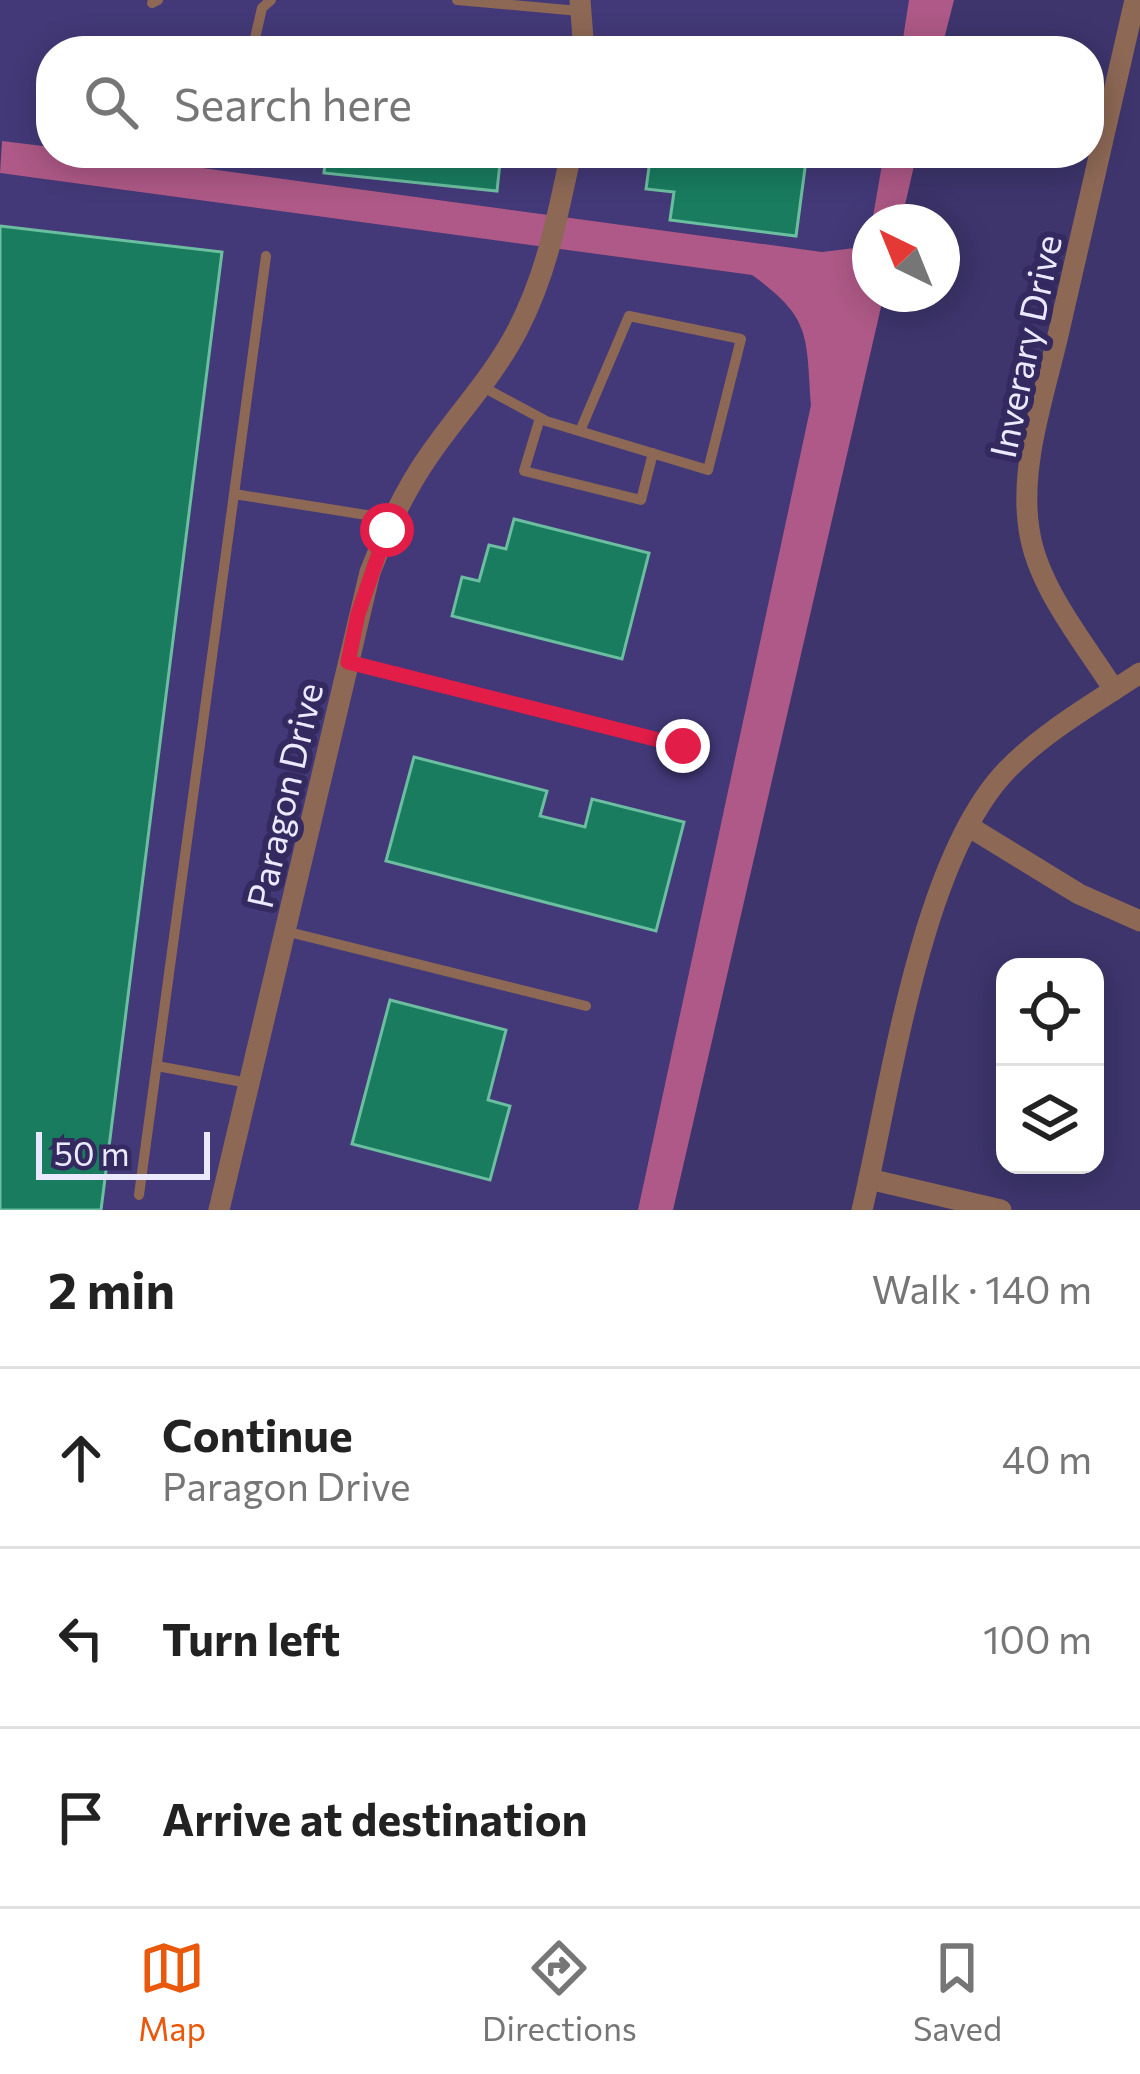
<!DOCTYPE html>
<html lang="en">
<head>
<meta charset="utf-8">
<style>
  body { margin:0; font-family:Commissioner,sans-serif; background:#f6f6f6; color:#222 }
  .controls { position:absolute; right:36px; bottom:36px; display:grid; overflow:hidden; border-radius:24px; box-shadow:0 6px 30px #0003 }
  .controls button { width:108px; height:108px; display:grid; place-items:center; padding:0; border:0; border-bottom:3px solid #e0e0e0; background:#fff; color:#222; font:60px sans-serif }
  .compass { position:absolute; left:852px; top:204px; width:108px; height:108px; border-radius:50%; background:#fff; box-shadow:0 6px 30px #0003; rotate:317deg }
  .scale { position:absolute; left:36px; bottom:30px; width:174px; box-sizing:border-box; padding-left:12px; border:6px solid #eae9fe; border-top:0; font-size:33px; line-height:42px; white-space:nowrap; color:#eae9fe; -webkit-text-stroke:9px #342a60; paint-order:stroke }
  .stop { position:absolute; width:36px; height:36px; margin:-27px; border:9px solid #e11d48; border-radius:50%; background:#fff }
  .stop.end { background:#e11d48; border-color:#fff; box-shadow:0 3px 12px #0008 }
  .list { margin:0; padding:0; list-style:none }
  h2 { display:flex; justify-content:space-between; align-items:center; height:156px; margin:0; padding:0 48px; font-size:51px }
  h2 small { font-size:39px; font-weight:400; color:#767676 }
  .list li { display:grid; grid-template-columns:78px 1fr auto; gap:36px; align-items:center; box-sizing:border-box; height:180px; padding:0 48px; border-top:3px solid #e0e0e0 }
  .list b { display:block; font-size:45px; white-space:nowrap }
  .list p { margin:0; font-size:39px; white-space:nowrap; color:#767676 }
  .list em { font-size:39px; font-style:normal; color:#767676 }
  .icon { flex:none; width:66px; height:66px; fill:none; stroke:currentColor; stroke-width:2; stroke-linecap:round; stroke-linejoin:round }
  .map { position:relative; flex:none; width:1140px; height:1210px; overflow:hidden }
  .search { position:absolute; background:#fff; box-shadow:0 6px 30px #0003; left:36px; right:36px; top:36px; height:132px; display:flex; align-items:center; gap:30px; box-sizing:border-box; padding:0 42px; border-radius:48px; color:#767676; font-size:45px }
  .sheet { height:696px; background:#fff }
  nav { display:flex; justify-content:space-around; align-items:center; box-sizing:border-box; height:168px; border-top:3px solid #e0e0e0; background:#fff; font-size:33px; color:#767676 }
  nav a { display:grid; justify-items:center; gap:6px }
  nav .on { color:#ea580c }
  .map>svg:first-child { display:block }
  .built { fill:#433978 }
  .forest { fill:#ae5987 }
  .building { fill:#197c5f; stroke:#6cbea0; stroke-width:3 }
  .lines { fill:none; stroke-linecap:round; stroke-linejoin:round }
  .lane { stroke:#8d6855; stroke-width:10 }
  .street { stroke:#8d6855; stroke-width:21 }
  .route { stroke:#e11d48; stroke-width:15 }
  .labels { text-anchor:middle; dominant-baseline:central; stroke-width:12; stroke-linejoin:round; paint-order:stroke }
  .street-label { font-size:36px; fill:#eae9fe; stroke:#342a60 }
</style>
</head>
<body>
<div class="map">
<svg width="1140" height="1210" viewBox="0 0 1140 1210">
  <rect width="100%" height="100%" fill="#3d356c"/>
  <g class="built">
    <polygon points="0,0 909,0 901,51 51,51 51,147 0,142"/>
    <polygon points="92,153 884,153 870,235 862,247 823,252"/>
    <polygon points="0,173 752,275 784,298 806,335 811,405 638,1210 0,1210"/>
  </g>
  <g class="forest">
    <polygon points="909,0 954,0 941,51 901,51"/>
    <path d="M2,141L51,147V153H92L822,252L862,247L870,235V294H884L673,1210H638L811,405C806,336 812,318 752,275L0,173Z"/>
    <polygon points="884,153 917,153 901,222 872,222"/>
  </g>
  <g class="building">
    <polygon points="347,39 460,51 345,51"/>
    <polygon points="326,153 501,153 497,191 324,173"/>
    <polygon points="651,153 807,153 796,236 670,220 674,192 646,189"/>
    <polygon points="0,226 222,252 101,1210 0,1210"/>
    <polygon points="514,519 649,553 622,659 452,616 462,577 479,581 489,545 506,549"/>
    <polygon points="414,757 547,791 540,816 585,827 592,799 684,822 656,931 386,861"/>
    <polygon points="390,1000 506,1030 488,1100 510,1106 490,1180 352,1144"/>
  </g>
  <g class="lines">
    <g class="lane">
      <polyline points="457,0 579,11"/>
      <polyline points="152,3 158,0"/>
      <polyline points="252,51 262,8 271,0"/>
      <polyline points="483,387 546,421 708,470 741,339 629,316 580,431"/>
      <polyline points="540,418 524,471 641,500 653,453"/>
      <polyline points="234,494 266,256"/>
      <polyline points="348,662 683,746"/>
      <polyline points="285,931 586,1006"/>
      <polyline points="157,1066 248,1083"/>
      <polyline points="139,1195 234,494 392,519"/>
    </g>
    <g class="street">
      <polyline points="580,0 584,51"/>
      <path d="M1114,690C1084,642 1037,587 1029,529C1019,465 1045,393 1059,331C1085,220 1110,110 1135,0"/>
      <polyline points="968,826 1079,894 1140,921"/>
      <polyline points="869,1179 1001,1210"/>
      <path d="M219,1210L370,572C386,532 403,493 428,457C458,413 494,376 518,329C547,273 558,214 571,153"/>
      <path d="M862,1210C891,1088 920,860 1007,770C1045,731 1095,703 1140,673"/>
    </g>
  </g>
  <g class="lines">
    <polyline class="route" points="387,530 358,614 348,662 683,746"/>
  </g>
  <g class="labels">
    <g class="street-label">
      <text transform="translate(1024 346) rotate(-78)">Inverary Drive</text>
      <text transform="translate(283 795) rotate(-77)">Paragon Drive</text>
    </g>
  </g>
</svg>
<div class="controls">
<button><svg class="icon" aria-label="locate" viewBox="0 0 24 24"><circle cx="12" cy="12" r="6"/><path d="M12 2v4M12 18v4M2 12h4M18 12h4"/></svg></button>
<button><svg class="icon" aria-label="layers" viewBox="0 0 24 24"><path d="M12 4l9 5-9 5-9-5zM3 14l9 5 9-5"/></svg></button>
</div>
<svg class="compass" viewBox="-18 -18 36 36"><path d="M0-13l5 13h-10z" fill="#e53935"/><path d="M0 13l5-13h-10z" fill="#767676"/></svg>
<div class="scale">50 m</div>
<div class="stop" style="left:387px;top:530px"></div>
<div class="stop end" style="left:683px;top:746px"></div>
<div class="search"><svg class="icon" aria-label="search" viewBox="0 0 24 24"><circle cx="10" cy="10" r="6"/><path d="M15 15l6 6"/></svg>Search here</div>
</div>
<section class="sheet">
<h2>2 min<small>Walk · 140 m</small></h2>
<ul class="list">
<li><svg class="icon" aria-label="ahead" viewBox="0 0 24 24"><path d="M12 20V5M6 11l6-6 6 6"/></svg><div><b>Continue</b><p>Paragon Drive</p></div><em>40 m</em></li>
<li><svg class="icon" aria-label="left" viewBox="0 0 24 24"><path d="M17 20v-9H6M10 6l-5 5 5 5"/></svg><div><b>Turn left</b></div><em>100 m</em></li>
<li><svg class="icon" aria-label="arrive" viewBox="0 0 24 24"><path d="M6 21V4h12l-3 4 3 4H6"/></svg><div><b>Arrive at destination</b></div></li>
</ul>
</section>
<nav>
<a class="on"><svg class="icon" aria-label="map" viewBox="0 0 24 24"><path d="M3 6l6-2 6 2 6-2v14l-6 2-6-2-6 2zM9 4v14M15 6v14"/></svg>Map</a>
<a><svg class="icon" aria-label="directions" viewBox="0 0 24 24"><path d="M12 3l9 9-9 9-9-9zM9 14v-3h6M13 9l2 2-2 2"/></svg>Directions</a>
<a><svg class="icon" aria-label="saved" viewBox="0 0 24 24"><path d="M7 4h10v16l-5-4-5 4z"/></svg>Saved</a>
</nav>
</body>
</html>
